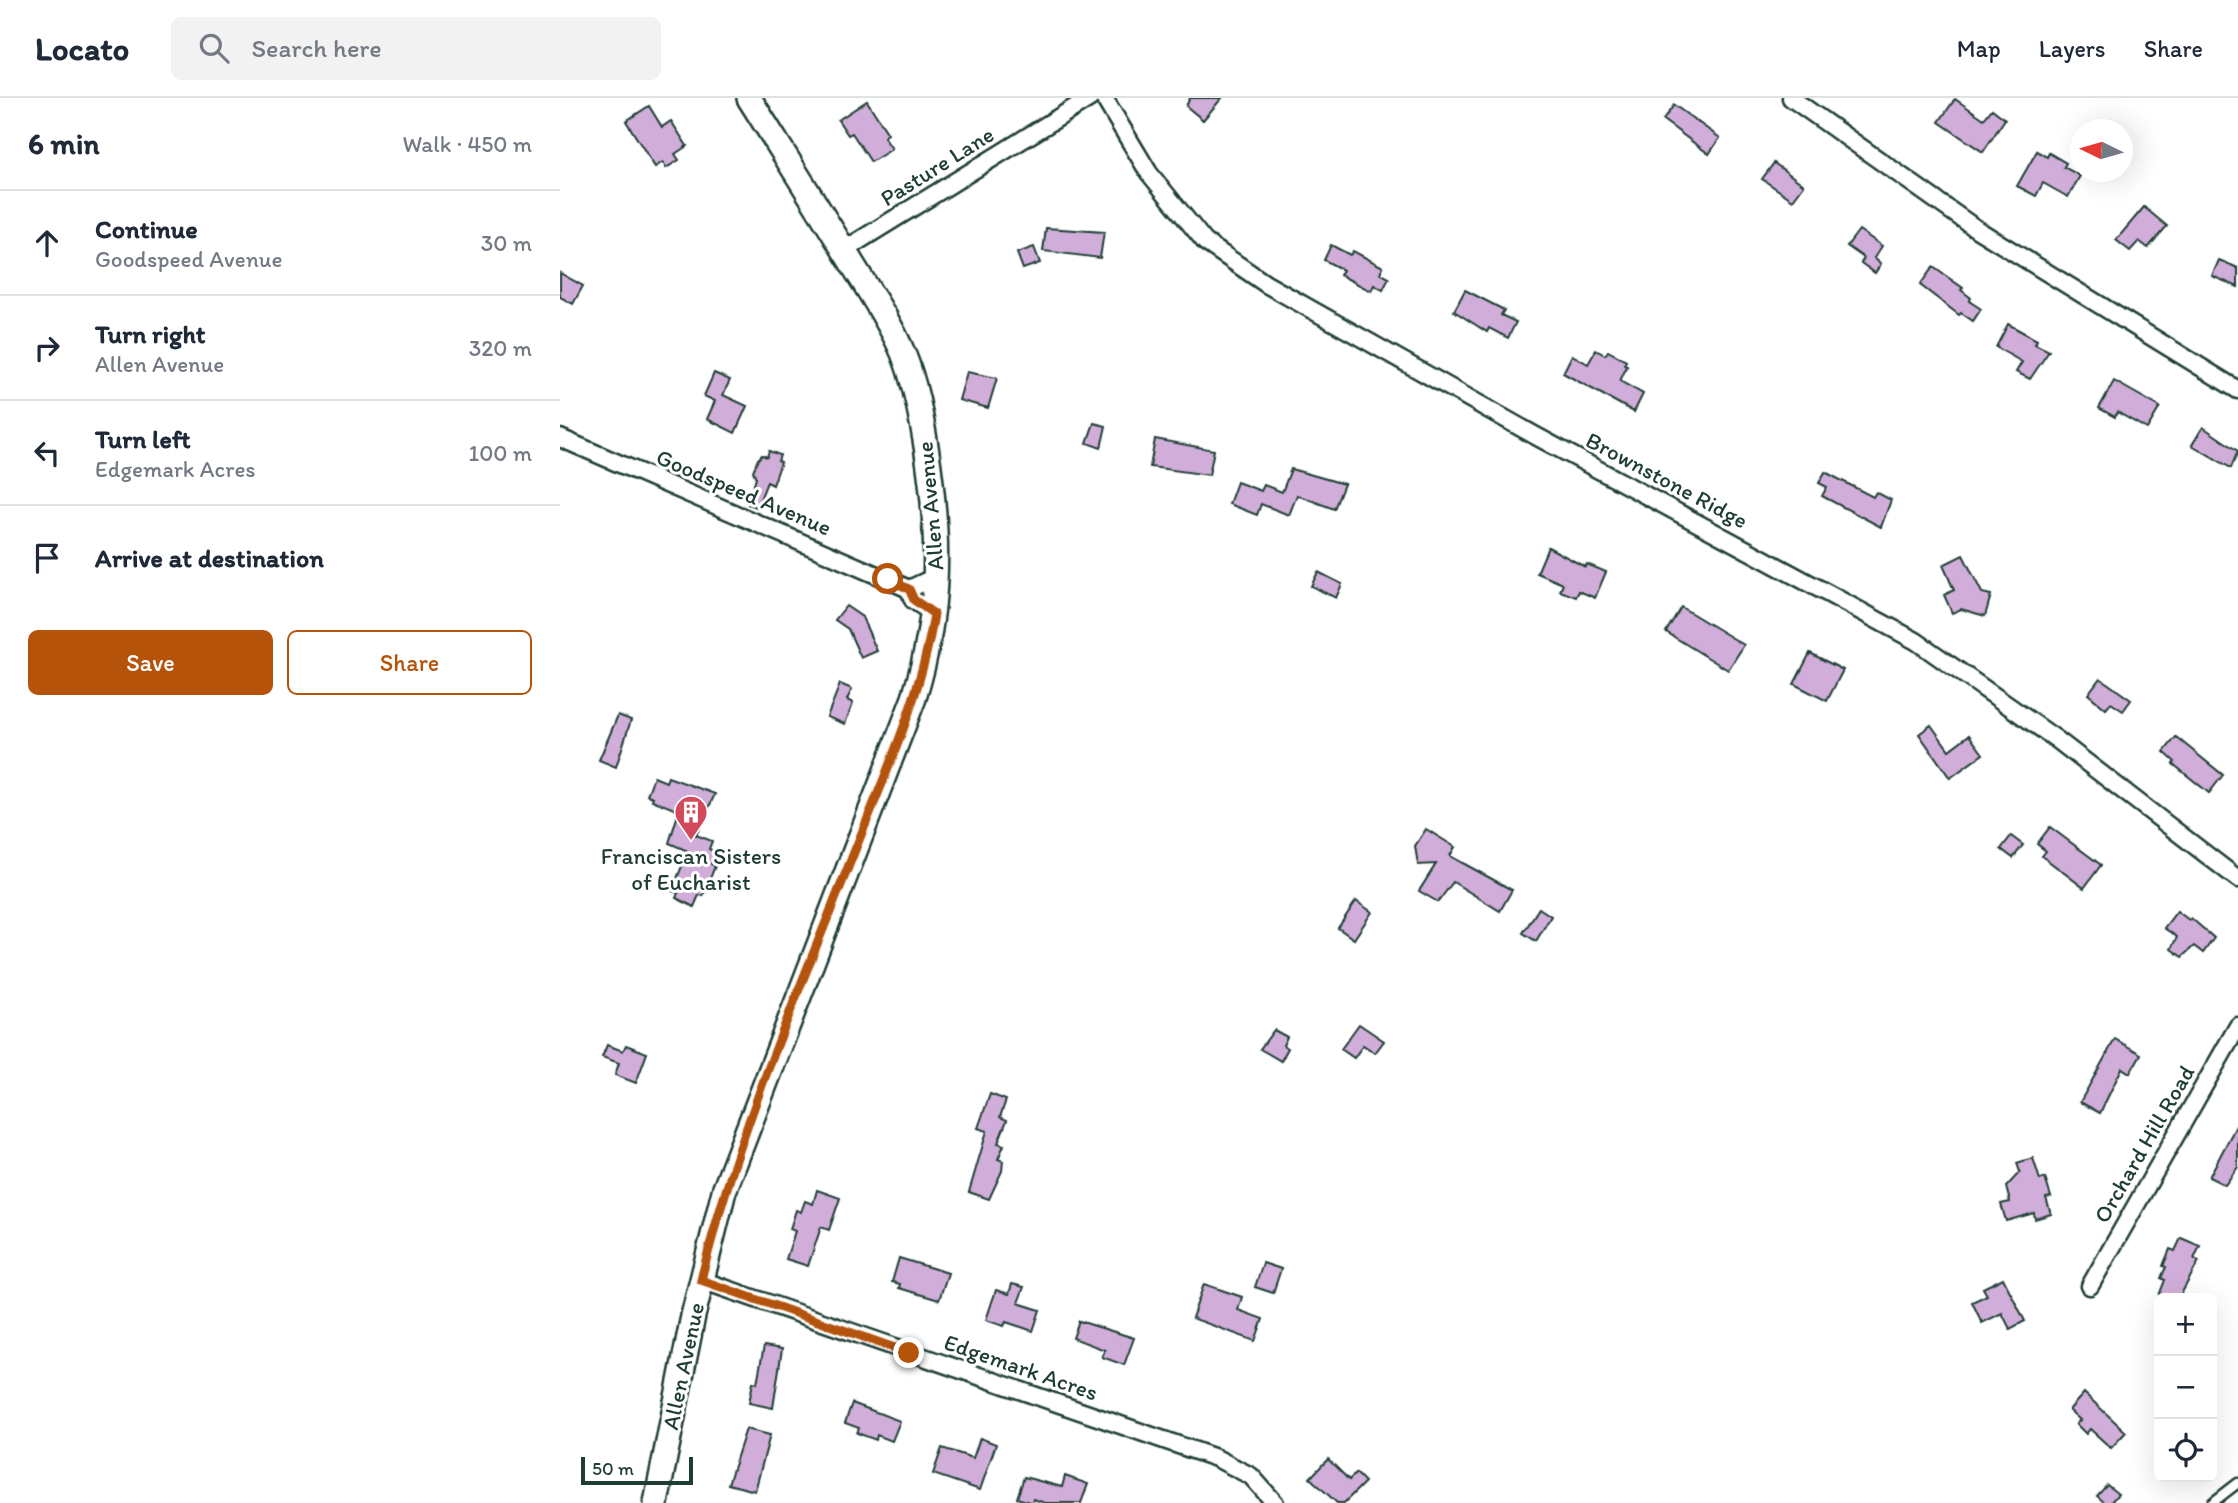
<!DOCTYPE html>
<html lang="en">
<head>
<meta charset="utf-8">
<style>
  body { margin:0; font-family:Itim,sans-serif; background:#f2f2f3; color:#1f2937 }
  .controls { position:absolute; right:21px; bottom:21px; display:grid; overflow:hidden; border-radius:10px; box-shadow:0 7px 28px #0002 }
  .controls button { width:63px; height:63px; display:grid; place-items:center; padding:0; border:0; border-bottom:2px solid #e0e1e3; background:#fff; color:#1f2937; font:35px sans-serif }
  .compass { position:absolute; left:1510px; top:21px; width:63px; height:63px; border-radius:50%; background:#fff; box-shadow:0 7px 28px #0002; rotate:275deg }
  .scale { position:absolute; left:21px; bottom:18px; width:112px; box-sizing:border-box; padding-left:7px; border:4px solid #1f3d34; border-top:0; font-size:19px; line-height:24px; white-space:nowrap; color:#1f3d34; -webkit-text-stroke:5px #fff; paint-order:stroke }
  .stop { position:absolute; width:21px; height:21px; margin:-16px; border:5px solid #b45309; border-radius:50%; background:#fff }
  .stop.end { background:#b45309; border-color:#fff; box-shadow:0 2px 7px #0008 }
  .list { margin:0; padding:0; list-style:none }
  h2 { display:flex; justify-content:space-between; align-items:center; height:91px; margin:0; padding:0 28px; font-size:30px }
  h2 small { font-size:23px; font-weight:400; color:#747a83 }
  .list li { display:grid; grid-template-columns:46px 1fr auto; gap:21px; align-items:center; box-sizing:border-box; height:105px; padding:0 28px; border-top:2px solid #e0e1e3 }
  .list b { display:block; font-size:26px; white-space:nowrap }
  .list p { margin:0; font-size:23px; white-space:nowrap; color:#747a83 }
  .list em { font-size:23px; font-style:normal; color:#747a83 }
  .actions { display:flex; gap:14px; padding:21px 28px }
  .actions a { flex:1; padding:16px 0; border:2px solid #b45309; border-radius:10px; text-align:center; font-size:24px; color:#b45309 }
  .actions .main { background:#b45309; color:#fff }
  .icon { flex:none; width:38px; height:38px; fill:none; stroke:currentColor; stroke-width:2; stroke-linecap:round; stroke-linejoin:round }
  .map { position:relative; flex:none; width:1678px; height:1405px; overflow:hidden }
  header { display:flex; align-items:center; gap:42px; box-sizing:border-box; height:98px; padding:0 35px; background:#fff; border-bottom:2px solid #e0e1e3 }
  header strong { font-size:33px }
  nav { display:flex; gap:38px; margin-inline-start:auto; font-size:24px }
  .search { width:490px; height:63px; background:#f2f2f3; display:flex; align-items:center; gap:18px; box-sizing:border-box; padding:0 24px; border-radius:10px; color:#747a83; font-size:26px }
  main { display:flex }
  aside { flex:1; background:#fff }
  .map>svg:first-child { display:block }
  .building { fill:#d1aed9; stroke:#1f3d34; stroke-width:2 }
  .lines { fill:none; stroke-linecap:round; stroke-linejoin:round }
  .lane-casing { stroke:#1f3d34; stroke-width:13 }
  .street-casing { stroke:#1f3d34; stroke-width:21 }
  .secondary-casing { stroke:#1f3d34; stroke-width:28 }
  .lane { stroke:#fff; stroke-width:8 }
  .street { stroke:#fff; stroke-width:16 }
  .secondary { stroke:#fff; stroke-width:23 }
  .route { stroke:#b45309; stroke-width:9 }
  .labels { text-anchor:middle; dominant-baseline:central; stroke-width:6; stroke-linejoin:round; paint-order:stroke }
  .street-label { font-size:23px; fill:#1f3d34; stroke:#fff }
  .poi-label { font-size:23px; fill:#1f3d34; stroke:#fff }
</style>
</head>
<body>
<header>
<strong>Locato</strong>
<div class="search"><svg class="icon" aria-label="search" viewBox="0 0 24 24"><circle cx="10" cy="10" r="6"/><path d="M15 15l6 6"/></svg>Search here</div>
<nav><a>Map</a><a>Layers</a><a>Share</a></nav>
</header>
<main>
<aside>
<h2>6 min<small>Walk · 450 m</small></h2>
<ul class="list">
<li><svg class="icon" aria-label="ahead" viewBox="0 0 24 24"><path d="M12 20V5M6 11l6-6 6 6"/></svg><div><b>Continue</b><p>Goodspeed Avenue</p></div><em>30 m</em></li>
<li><svg class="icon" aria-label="right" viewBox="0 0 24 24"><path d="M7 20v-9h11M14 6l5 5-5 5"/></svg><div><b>Turn right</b><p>Allen Avenue</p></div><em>320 m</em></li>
<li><svg class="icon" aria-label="left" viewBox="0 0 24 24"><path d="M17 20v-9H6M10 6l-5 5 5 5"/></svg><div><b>Turn left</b><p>Edgemark Acres</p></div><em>100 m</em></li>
<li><svg class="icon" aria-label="arrive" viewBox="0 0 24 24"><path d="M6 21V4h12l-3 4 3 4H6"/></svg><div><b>Arrive at destination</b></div></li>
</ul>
<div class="actions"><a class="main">Save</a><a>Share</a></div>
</aside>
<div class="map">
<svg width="1678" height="1405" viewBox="0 0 1678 1405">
  <rect width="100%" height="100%" fill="#fff"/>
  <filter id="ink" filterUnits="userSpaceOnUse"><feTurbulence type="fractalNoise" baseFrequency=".0143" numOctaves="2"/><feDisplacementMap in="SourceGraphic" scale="14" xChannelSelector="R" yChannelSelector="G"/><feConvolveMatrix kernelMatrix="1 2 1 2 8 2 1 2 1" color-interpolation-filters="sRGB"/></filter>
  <g filter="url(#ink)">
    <g class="building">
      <polygon points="630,0 662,0 643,22 626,8"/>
      <polygon points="1395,1 1424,21 1432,11 1445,21 1423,54 1379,24"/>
      <polygon points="307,3 328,36 324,39 332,51 311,64 292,35 288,37 278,22"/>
      <polygon points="1114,7 1160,40 1149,56 1103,22"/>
      <polygon points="89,8 102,29 111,23 127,48 115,56 119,62 106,70 103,64 95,69 66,23"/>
      <polygon points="1477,53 1487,59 1489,55 1506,65 1504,69 1520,78 1508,99 1483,85 1476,98 1457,88"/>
      <polygon points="1214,65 1244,87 1233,102 1202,81"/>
      <polygon points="1584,109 1607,128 1588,150 1579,143 1570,153 1556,142"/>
      <polygon points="486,130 544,134 540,160 483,153"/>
      <polygon points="1299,132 1322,148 1314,160 1321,166 1315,175 1301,165 1304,160 1287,148"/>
      <polygon points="771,147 790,157 793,153 823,169 820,175 829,180 823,192 814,187 811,193 780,177 783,172 764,162"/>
      <polygon points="474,149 480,165 463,171 457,155"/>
      <polygon points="1659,162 1678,170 1678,189 1652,178"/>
      <polygon points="1373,169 1403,190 1401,192 1411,200 1409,203 1421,211 1413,223 1401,215 1399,217 1360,187"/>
      <polygon points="0,175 23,188 13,206 0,199"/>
      <polygon points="905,192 944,212 941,217 956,224 948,240 929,230 927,234 894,213"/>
      <polygon points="1448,226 1477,242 1475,246 1489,253 1470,281 1456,274 1462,264 1436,249"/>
      <polygon points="1036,252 1045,257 1048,253 1066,263 1064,267 1067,268 1060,283 1083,296 1074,314 1003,275 1012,257 1028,266"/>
      <polygon points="407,274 437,280 428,310 399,302"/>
      <polygon points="154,275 170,282 163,297 187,308 175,335 147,321 155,303 144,298"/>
      <polygon points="1554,283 1600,309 1587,331 1557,314 1555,319 1539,310"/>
      <polygon points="534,325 546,328 541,350 527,345"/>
      <polygon points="1643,329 1678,353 1671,370 1632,347"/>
      <polygon points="595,341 654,352 649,377 590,369"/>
      <polygon points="209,353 220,357 218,363 221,364 213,387 207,384 197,409 188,406 196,380 193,373 198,361 202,357 207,359"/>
      <polygon points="731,371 784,386 774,411 737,397 729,417 701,406 697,417 669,406 677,384 701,393 704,387 722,394"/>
      <polygon points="1265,374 1313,399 1316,394 1331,402 1321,429 1262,398 1267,389 1259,385"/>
      <polygon points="988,449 1025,469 1027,466 1046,474 1035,500 1019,493 1016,499 1000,493 1003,486 977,475"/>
      <polygon points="1403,457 1422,495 1431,497 1425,518 1401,511 1392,515 1384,497 1394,492 1383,467"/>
      <polygon points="758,474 782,486 776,500 751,488"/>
      <polygon points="286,508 302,519 317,553 301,560 288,531 275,522"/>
      <polygon points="1121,509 1184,547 1168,572 1106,534"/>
      <polygon points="1250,555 1283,572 1267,603 1234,586"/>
      <polygon points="1540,580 1571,602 1563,613 1551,605 1546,611 1528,596"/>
      <polygon points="280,586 292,591 287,602 293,605 285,626 267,619"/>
      <polygon points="58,617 71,622 56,669 39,662"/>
      <polygon points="1371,627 1389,652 1409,637 1423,656 1390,680 1359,636"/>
      <polygon points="1616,639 1663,677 1649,695 1613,666 1615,664 1604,654"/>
      <polygon points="94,679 106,684 108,679 155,696 136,737 152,743 149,751 156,754 151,766 155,768 143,798 139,797 134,809 116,800 118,795 112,793 128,753 109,745 119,713 92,702 93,699 87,697"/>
      <polygon points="1490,729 1541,767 1524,790 1482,758 1486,753 1477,746"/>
      <polygon points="866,731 895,749 890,758 952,792 940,813 893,784 878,804 859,793 876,766 858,767 855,748"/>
      <polygon points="1451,738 1463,747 1453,760 1441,751"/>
      <polygon points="796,803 812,814 794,841 778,830"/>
      <polygon points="979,810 991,818 976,843 963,835"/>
      <polygon points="1617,813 1629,822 1631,820 1654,840 1643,855 1634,848 1622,859 1611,851 1617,839 1604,830"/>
      <polygon points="799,926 824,943 815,955 803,947 794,960 781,951"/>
      <polygon points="714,932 727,939 723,947 728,950 721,963 700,951"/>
      <polygon points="1555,941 1581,956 1570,975 1562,970 1540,1015 1520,1004"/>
      <polygon points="47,947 63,953 66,947 87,955 76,985 55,977 59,965 42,959"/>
      <polygon points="430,996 446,1002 440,1019 447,1022 438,1045 444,1047 438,1061 443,1063 442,1073 429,1101 409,1094 427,1033 418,1030"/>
      <polygon points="1678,1024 1678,1069 1665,1087 1649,1079"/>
      <polygon points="1473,1060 1480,1082 1485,1080 1491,1099 1486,1100 1491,1116 1475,1121 1474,1115 1446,1123 1441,1106 1450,1104 1446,1089 1460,1074 1457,1065"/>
      <polygon points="257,1092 280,1100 269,1132 261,1129 248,1168 226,1161 235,1133 230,1131 236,1112 241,1114 245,1103 253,1106"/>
      <polygon points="1621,1140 1640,1148 1634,1161 1639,1163 1619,1200 1598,1200 1605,1182 1601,1180 1606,1169 1603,1168 1610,1151 1615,1153"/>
      <polygon points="339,1160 388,1175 379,1202 339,1190 340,1186 332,1184"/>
      <polygon points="703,1165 721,1171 713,1195 695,1189"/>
      <polygon points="1443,1180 1465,1223 1450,1231 1442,1215 1422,1225 1412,1204 1427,1197 1423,1190"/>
      <polygon points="452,1186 464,1189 458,1205 480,1212 473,1233 446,1224 444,1228 426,1222 436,1192 449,1196"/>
      <polygon points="644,1186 682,1199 678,1212 703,1221 695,1243 632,1220"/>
      <polygon points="519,1223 574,1240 564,1267 542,1259 545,1252 513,1240"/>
      <polygon points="204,1248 222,1251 213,1310 189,1305 193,1284 197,1285"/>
      <polygon points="1524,1295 1566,1334 1551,1350 1530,1331 1526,1336 1516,1326 1520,1322 1509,1312"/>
      <polygon points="292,1305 340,1323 332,1343 317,1337 316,1342 297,1335 299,1330 285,1325"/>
      <polygon points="186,1331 210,1337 195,1393 168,1386"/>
      <polygon points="420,1340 436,1346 420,1392 373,1376 382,1350 413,1360"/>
      <polygon points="768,1361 789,1382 796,1375 805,1384 784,1405 777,1405 750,1380"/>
      <polygon points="505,1378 528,1386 521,1405 485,1405 473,1401 472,1405 457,1400 464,1379 502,1389"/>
      <polygon points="1547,1387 1558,1396 1550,1405 1545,1405 1537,1398"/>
    </g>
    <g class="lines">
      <defs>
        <polyline id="lane" points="1652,1405 1678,1385"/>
        <g id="street">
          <polyline points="544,0 589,75 645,144 706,186 974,337 1356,543 1496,641 1678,781"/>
          <polyline points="1231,0 1418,132 1678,292"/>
          <polyline points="284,152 530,0"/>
          <polyline points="0,340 349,491"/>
          <polyline points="374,516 353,502 349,491 377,478"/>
          <polyline points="141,1182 656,1360 691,1378 715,1405"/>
          <polyline points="1530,1188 1678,928"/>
        </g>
        <path id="secondary" d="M96,1405L133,1218L164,1093L354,600C381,513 380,437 366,348C361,317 355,284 343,255C330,224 310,195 293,167C259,111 224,56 189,0"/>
      </defs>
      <use href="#lane" class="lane-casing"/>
      <use href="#street" class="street-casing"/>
      <use href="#secondary" class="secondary-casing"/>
      <use href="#lane" class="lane"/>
      <use href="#street" class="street"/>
      <use href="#secondary" class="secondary"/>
    </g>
  </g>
  <g class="lines" filter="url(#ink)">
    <path class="route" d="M328,481L349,491L354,502L374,516C361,600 324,679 293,757C237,897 177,1036 141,1182L349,1255"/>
  </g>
  <defs>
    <symbol id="building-pin" viewBox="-11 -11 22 30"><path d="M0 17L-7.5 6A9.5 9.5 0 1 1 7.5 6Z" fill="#d1495b" stroke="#fff"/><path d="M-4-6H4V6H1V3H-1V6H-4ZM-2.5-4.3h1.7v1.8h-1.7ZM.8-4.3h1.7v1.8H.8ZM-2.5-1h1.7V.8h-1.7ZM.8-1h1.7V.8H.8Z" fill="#fff"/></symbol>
  </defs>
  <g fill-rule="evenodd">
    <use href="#building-pin" x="112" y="695" width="38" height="52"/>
  </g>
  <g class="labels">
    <g class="street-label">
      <text transform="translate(377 68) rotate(-32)">Pasture Lane</text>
      <text transform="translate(1107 382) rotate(28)">Brownstone Ridge</text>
      <text transform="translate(184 394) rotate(23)">Goodspeed Avenue</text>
      <text transform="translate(370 408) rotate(-95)">Allen Avenue</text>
      <text transform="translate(1584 1046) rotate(-60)">Orchard Hill Road</text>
      <text transform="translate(123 1268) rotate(-78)">Allen Avenue</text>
      <text transform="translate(461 1269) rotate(19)">Edgemark Acres</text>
    </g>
    <g class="poi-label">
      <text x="131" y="758">Franciscan Sisters<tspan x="131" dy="26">of Eucharist</tspan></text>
    </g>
  </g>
</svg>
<div class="controls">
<button>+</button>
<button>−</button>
<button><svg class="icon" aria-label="locate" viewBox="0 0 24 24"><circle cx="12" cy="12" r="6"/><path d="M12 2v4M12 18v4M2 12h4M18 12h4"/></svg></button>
</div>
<svg class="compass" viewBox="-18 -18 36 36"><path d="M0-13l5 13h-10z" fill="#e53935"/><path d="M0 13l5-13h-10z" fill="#747a83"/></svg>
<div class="scale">50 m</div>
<div class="stop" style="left:328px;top:481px"></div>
<div class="stop end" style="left:349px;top:1255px"></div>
</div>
</main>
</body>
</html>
